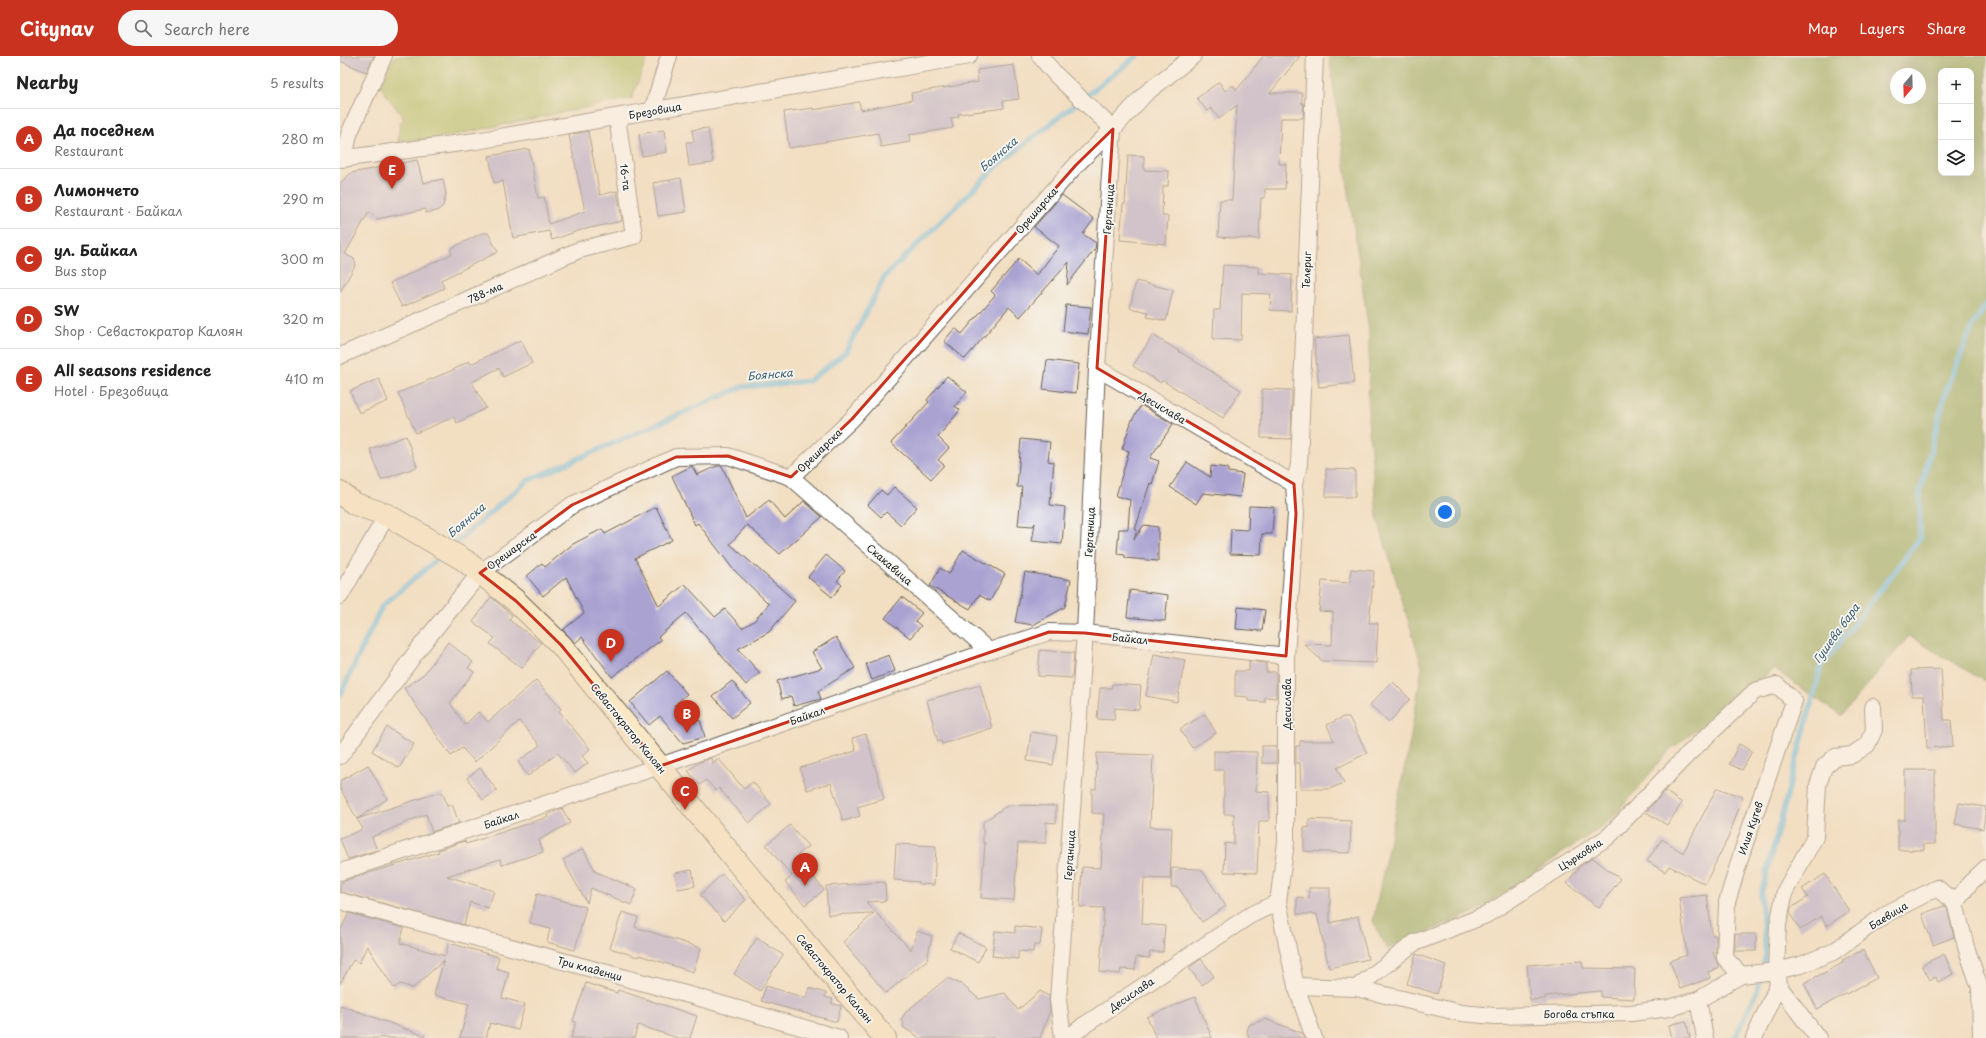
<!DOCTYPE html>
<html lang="en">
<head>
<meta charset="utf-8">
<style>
  body { margin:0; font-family:"Playpen Sans",sans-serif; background:#f6f6f6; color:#222 }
  .controls { position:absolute; right:12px; top:12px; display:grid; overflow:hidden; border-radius:8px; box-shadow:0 4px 16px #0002 }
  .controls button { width:36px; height:36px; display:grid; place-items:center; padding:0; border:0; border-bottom:1px solid #e0e0e0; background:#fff; color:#222; font:20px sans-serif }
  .compass { position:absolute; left:1550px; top:12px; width:36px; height:36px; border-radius:50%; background:#fff; box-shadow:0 4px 16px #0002; rotate:199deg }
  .you { position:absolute; left:1105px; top:456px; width:14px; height:14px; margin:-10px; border:3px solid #fff; border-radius:50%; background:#1a73e8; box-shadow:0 0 0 6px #1a73e833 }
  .badge { display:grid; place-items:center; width:26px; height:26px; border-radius:50%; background:#c8321e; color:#fff; font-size:13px; font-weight:700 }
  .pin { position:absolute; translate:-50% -33px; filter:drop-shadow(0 1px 2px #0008) }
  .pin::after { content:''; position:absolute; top:21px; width:14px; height:12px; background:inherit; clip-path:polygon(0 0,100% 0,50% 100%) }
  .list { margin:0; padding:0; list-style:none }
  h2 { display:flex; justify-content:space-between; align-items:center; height:52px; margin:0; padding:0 16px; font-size:17px }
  h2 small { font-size:13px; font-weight:400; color:#767676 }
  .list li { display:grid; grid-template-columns:26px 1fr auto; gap:12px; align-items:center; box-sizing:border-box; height:60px; padding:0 16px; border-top:1px solid #e0e0e0 }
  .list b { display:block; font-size:15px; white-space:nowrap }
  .list p { margin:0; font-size:13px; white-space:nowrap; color:#767676 }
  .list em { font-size:13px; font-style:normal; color:#767676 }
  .icon { flex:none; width:22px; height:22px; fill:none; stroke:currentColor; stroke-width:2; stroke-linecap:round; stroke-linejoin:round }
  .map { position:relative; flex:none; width:1646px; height:982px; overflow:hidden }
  header { display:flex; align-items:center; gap:24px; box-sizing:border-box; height:56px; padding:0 20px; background:#c8321e; color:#fff }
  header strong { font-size:19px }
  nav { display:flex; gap:22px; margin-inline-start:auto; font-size:14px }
  .search { width:280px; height:36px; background:#f6f6f6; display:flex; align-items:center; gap:10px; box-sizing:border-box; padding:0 14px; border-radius:22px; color:#767676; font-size:15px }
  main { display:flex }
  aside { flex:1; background:#fff }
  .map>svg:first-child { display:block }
  .green { fill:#aabd61; stroke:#636c3e }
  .forest { fill:#87a457; stroke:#52603a; fill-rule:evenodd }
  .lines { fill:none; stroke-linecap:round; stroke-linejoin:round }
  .stream { stroke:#6bbee7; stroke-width:5.5 }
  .building { fill:#aaa3d2 }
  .minor-casing { stroke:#676056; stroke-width:18 }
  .secondary-casing { stroke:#676056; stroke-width:24 }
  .minor { stroke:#fff; stroke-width:16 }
  .secondary { stroke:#fae7c3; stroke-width:22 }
  .marked { fill:none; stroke:#c8321e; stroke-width:3; stroke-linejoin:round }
  .labels { text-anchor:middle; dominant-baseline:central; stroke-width:3.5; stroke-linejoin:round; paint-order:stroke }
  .street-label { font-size:10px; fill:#1c1c1c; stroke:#f6f6f2 }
  .water-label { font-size:11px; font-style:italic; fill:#3c5d6d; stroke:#f6f6f2 }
</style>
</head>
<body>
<header>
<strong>Citynav</strong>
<div class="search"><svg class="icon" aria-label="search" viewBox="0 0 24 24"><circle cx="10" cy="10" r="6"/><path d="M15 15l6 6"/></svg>Search here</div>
<nav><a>Map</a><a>Layers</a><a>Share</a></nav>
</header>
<main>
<aside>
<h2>Nearby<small>5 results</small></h2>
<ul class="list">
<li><span class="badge">A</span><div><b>Да поседнем</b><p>Restaurant</p></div><em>280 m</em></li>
<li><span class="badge">B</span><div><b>Лимончето</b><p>Restaurant · Байкал</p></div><em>290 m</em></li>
<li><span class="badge">C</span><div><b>ул. Байкал</b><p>Bus stop</p></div><em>300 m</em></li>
<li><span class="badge">D</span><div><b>SW</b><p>Shop · Севастократор Калоян</p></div><em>320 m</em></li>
<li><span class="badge">E</span><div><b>All seasons residence</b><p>Hotel · Брезовица</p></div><em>410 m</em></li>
</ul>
</aside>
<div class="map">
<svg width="1646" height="982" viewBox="0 0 1646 982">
  <rect width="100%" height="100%" fill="#f6f6f2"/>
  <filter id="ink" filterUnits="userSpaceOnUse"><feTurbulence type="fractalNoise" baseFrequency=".025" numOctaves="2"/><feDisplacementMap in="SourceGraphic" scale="8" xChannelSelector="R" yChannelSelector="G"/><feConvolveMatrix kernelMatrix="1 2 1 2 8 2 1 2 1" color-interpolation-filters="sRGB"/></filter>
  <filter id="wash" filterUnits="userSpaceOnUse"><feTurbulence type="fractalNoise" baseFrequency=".012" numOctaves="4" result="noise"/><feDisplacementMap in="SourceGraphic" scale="16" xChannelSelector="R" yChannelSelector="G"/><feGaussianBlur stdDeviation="0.9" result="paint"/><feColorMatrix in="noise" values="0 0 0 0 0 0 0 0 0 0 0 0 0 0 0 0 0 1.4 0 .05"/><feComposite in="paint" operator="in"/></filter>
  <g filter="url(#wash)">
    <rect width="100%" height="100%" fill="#f2dfc2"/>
    <polygon class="green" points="55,0 308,0 292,42 99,82 58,86 60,67 64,63 40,30"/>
    <path class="forest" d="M989,0H1646V626L1569,580L1501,660L1434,613L1329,695L1270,765L1137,855L1047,893L1033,865L1070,685L1082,611L1037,461L1028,364L1029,276ZM1601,15H1631V117H1601ZM1556,18H1580V42H1556Z"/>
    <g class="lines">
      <g class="stream">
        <polyline points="111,491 187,425 402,331 469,325 505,297 545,220 659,108 797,0"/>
        <polyline points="0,639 42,550 103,498"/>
        <polyline points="1395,982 1417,935 1426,899 1421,838 1481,611 1580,482 1580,436 1606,335 1633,269 1646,249"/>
      </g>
    </g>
    <g id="blocks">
      <g class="building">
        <polygon points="0,0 34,0 26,16 0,5"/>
        <polygon points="923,0 960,0 930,37 962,37 962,48 964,48 963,62 941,62 939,108 946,108 945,133 925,133 925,142 921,142 919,183 878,181 880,144 892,144 897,49 879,63 871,52 867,55 857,42 879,26 885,35 893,29 897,34"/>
        <polygon points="674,9 679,43 663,45 664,52 618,58 619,61 611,62 613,72 569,79 570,86 541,91 538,77 449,92 444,56 473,52 473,54 519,46 521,54 572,44 571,37 638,26 637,14"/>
        <polygon points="368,72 373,107 349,110 346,86 354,86 352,74"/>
        <polygon points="324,74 327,96 302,100 299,78"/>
        <polygon points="248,75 260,139 277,135 282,165 241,174 212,184 209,175 173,182 163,125 154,127 149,100 189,93 198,142 204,141 209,168 245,155 229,79"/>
        <polygon points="788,99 804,100 804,114 829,115 828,130 823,130 822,160 828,160 826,188 780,184 783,148 785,148"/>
        <polygon points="77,104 83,127 103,123 106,138 103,150 97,155 86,157 85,153 37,163 29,156 5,198 14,203 16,208 0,236 0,127 11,117"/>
        <polygon points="341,122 346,156 318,160 313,127"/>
        <polygon points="722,139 754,163 743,178 756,187 755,193 727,229 729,206 680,261 669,251 625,303 604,285 615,272 622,278 655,239 651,235 679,203 697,219 719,190 694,171"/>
        <polygon points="142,177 148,177 158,196 101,224 104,232 62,251 50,227 112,198 110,193"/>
        <polygon points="883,209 919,211 919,217 952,219 951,255 930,254 931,238 902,237 901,284 873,283 874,254 880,254"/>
        <polygon points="796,225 833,234 826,265 807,261 808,256 790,252"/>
        <polygon points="726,249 751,251 748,278 723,275"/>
        <polygon points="813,279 901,334 883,362 822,324 821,327 793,310"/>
        <polygon points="1009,279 1014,327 979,331 974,283"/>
        <polygon points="181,284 192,307 163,321 159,312 132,326 146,352 117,367 114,361 76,377 58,337 113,314 129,305 131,308"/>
        <polygon points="707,304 739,308 736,337 703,333"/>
        <polygon points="607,320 627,336 615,350 620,354 598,381 609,392 598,404 604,409 591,423 551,387 589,346 587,344"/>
        <polygon points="39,323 48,345 19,357 10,335"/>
        <polygon points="922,333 952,334 951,383 921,382"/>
        <polygon points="801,349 833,368 810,402 819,405 812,428 810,427 795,474 797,474 794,483 804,469 818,471 818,505 785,502 785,499 777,498 779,473 788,473 790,444 776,440 789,395 782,393 792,364"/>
        <polygon points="66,380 77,411 41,424 30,393"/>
        <polygon points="681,383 710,386 708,405 714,406 710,449 725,451 722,488 692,485 695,467 693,470 678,469 682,431 677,431"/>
        <polygon points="847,406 870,421 871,410 888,412 888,416 903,418 900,441 863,437 856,448 830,431"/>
        <polygon points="352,410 357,419 377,410 382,410 406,462 429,444 445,463 464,445 482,461 440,498 407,469 390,488 455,545 429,576 398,593 420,617 406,629 346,557 318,581 321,584 272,621 242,581 235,587 223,574 244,557 226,521 203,540 187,520 202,507 205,511 233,488 262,473 265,478 316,451 332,484 295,502 319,550 345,528 375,561 385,553 402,572 414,565 429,548 393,513 358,467 355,469 332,420"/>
        <polygon points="986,413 1015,414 1015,441 986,441"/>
        <polygon points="554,431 577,451 561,469 546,456 541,461 528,449 541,434 547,439"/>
        <polygon points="909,450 934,451 932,478 922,478 921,499 890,498 891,473 908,474"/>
        <polygon points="623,494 665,518 650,545 639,539 630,553 590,530 600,512 609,518"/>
        <polygon points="486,499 505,515 497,525 502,529 492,541 468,521"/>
        <polygon points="1011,513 1034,515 1029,567 1038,567 1036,607 982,605 964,588 992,589 993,556 979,555 982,525 1010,527"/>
        <polygon points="685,516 731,524 725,551 693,569 675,566"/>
        <polygon points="790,534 828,539 825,565 787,561"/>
        <polygon points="151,541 172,559 169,564 201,587 182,612 150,588 155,582 133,566"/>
        <polygon points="562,541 582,557 575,565 581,570 570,582 545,562"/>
        <polygon points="898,551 925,554 922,575 896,573"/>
        <polygon points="496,581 515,612 478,635 481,643 454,650 451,640 442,643 437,625 482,612 472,596"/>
        <polygon points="108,586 133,606 128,612 134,616 110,647 125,669 138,656 148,666 196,624 221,653 219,655 250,693 242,700 248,707 235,717 218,697 188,720 178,706 200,689 179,665 135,706 122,692 111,700 64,632 84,618"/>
        <polygon points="700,594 734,597 732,622 698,620"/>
        <polygon points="814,598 845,604 837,646 806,640"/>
        <polygon points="549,599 555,615 532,624 526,608"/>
        <polygon points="909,605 926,607 926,616 936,616 936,642 925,641 925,646 908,645 908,641 895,640 895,615 909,615"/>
        <polygon points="1601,613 1604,664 1611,664 1613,690 1587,692 1584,640 1572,640 1571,614"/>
        <polygon points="327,615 347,638 334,649 350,667 360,664 365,681 343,687 320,660 309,669 290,646"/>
        <polygon points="392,625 410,647 392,662 373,640"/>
        <polygon points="1052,625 1070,643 1049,666 1030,649"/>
        <polygon points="772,628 801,630 799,654 775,652 774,664 757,663 760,632 771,632"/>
        <polygon points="640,629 652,672 602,688 601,685 598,686 587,644"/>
        <polygon points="865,658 876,677 852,692 840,673"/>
        <polygon points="1003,661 1009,661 1027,697 997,712 1004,727 989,733 961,733 960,707 956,707 956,690 960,690 960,685 994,685 987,669"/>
        <polygon points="47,671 74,688 59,712 32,695"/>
        <polygon points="691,676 717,680 713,709 687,705"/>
        <polygon points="526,678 544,743 517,751 520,760 503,765 491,727 467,734 460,712 516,695 512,682"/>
        <polygon points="1399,688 1412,695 1402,714 1389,708"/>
        <rect x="922" y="690" width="14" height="17"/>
        <polygon points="874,695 917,696 916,735 929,736 929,765 919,765 917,817 884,816 885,787 894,788 894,758 884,758 884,714 874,714"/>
        <polygon points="757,697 813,699 810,771 832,772 830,823 804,822 802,868 825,870 823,896 810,896 809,902 796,901 795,914 781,913 780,918 760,916 764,852 740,851 742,811 761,812 764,758 752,757 752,733 756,733"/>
        <polygon points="371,702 372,708 378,702 404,733 413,726 431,748 409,767 379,732 376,735 366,724 360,729 348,715 358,707"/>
        <polygon points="28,709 47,743 17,763 0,732 0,725"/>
        <polygon points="140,712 157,734 143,744 127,722"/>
        <polygon points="1565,714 1595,714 1595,788 1584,788 1584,794 1558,794 1558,764 1565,764"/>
        <polygon points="1377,732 1403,741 1388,782 1365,828 1329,810 1325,816 1307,805 1322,783 1343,797"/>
        <polygon points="1325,735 1342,747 1327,769 1306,756"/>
        <polygon points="97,737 103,737 107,750 112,748 119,767 92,776 86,758 32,781 37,794 8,803 0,783 23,773 17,763"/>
        <polygon points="1619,747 1646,751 1643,773 1615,768"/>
        <polygon points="668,749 716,750 716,767 706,766 706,787 678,787 674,844 641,842 645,787 643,787 643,766"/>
        <polygon points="222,752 230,767 199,784 203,796 162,809 160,803 107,820 154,835 148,852 130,846 124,869 0,836 0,827 15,821 99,796 98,794 125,785 126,788 208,761 207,759"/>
        <polygon points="969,763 1011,765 1010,797 964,795 964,771 969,772"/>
        <polygon points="450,769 468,790 457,800 484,834 465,849 445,826 452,820 426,789"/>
        <polygon points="556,788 596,790 594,829 579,828 579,826 554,824"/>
        <polygon points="243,793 256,816 297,833 291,849 251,832 247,847 223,804"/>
        <polygon points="1253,802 1280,823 1259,852 1227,827 1240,810"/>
        <polygon points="832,812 861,813 886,850 862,866 838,831 831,831"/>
        <polygon points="352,814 355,830 338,833 335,817"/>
        <polygon points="382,818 406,844 384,865 360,839"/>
        <polygon points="1485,818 1509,855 1487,870 1481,860 1460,874 1450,858 1451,852 1468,841 1462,833"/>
        <polygon points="545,826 546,845 526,846 571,894 577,875 592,880 587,904 546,937 503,886 534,857 488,859 486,830"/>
        <polygon points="969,832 990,832 990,867 1018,860 1028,903 989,912 977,858 957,858 957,841 969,842"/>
        <polygon points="197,838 246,851 235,894 207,886 210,873 190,867"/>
        <polygon points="1367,839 1372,879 1376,879 1376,896 1373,896 1379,912 1368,916 1370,922 1340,933 1330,905 1347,899 1339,842"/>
        <polygon points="1604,850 1607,852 1614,881 1593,889 1582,858"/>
        <polygon points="282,856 298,861 295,871 361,892 353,916 299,899 298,901 270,892"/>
        <polygon points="9,857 64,872 60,887 105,900 109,887 159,901 156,912 169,916 162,942 185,948 178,974 150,967 146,982 120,982 129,948 94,939 104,904 73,932 60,928 54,932 27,890 19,907 13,904 0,928 0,875"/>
        <polygon points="675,870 702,873 700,889 694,889 693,896 678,895 678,903 652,900 655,875 675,877"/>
        <polygon points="618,877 646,891 638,906 610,892"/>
        <rect x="1395" y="878" width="21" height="17"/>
        <polygon points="417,882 443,899 420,935 394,918"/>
        <polygon points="1523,894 1537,922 1477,953 1464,927 1503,907 1502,904"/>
        <polygon points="1076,898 1106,909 1097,938 1067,928"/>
        <polygon points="1604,898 1613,918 1598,926 1596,921 1590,924 1582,909"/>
        <polygon points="861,903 874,920 862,929 849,912"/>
        <polygon points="1242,905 1243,912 1295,913 1294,943 1261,941 1261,935 1205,940 1205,943 1190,944 1187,909"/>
        <polygon points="607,922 621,928 639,943 665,937 678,954 700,935 709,940 710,955 700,982 580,982 563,971 564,968 561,964 566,956"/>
        <polygon points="246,927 277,937 278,934 357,960 350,982 338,982 298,969 294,982 231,982 236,966 233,965"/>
        <polygon points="426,930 466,942 469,932 486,937 485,941 493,943 491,947 501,950 497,966 421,945"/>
        <polygon points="855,941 872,982 816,982 807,961"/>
        <polygon points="0,949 85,980 84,982 0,982"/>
        <polygon points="925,963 962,977 964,982 909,982 907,975 909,969"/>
        <polygon points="1346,965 1350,982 1332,982 1329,969"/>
      </g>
    </g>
  </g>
  <g filter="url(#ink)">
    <use href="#blocks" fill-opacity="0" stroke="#676056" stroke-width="1"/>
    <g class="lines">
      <defs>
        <g id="minor">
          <polyline points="700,0 716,19 773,73"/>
          <polyline points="312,55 329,0"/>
          <polyline points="0,103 136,85 629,0"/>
          <polyline points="4,103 9,78 44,0"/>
          <polyline points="0,300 239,194 294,180 277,61"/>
          <polyline points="757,312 954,428"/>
          <polyline points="451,421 649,595"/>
          <polyline points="0,540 47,459"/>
          <polyline points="0,700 80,591 140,517 232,449 336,401 388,400 451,421 512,363 736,109 773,73 805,38 853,0"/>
          <polyline points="0,816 320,710 649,595 709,576 745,577 946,600"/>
          <polyline points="0,845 360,942 499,982"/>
          <polyline points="1615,847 1626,891 1640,932 1641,982"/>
          <polyline points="956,930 1016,932 1121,957 1155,960 1291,957 1329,952 1358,944 1401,919 1436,915 1461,909 1493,896 1546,858 1597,832 1615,847 1630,827 1646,812"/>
          <polyline points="1016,932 1074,887 1146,859 1268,781 1347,699 1415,635 1437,629 1454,645 1402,796 1387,846 1385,902 1401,919"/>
          <polyline points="1358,944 1365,982"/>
          <polyline points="723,982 718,944 745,577 757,312 773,73"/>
          <polyline points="728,982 743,970 909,860 938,846"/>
          <polyline points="974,982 956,930 938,846 946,786 946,600 956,458 954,428 959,409 975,0"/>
          <polyline points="1414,982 1438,929"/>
          <polyline points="1478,982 1438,929 1436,915 1438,869 1445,835 1475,781 1478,729 1484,711 1495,701 1512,699 1527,689 1534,674 1533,651"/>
        </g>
        <polyline id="secondary" points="0,437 15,448 47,459 124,504 176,545 221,589 407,818 545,982"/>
      </defs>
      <use href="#minor" class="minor-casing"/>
      <use href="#secondary" class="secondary-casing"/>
      <use href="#minor" class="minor"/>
      <use href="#secondary" class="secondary"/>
    </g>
  </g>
  <path d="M0 0H1646V982H0ZM773,73L757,312L954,428L956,458L946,600L745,577L709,576L320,710L221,589L176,545L140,517L232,449L336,401L388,400L451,421L512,363L736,109Z" fill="#f2dfc2" fill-opacity=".55" fill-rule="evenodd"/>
  <path class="marked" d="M773,73L757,312L954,428L956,458L946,600L745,577L709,576L320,710L221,589L176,545L140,517L232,449L336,401L388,400L451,421L512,363L736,109Z"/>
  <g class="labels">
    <g class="street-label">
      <text transform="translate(315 54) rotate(-10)">Брезовица</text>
      <text transform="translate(286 121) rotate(82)">16-та</text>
      <text transform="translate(768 153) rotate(-86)">Герганица</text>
      <text transform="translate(696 154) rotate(-49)">Орешарска</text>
      <text transform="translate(966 214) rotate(-88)">Телериг</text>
      <text transform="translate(145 236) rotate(-24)">788-ма</text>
      <text transform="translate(823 351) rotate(31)">Десислава</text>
      <text transform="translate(479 394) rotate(-44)">Орешарска</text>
      <text transform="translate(749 476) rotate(-87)">Герганица</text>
      <text transform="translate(171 494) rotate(-36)">Орешарска</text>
      <text transform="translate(550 508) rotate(41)">Скакавица</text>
      <text transform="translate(790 582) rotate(6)">Байкал</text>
      <text transform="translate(946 648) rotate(-90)">Десислава</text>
      <text transform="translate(467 659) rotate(-19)">Байкал</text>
      <text transform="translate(289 672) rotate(51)">Севастократор Калоян</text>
      <text transform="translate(161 763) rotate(-18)">Байкал</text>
      <text transform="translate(1410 772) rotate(-71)">Илия Кутев</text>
      <text transform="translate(1240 798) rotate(-33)">Църковна</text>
      <text transform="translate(729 799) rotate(-86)">Герганица</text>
      <text transform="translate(1548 859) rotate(-31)">Баевица</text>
      <text transform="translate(250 912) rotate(15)">Три кладенци</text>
      <text transform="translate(495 922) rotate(50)">Севастократор Калоян</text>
      <text transform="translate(791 938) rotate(-34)">Десислава</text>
      <text x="1239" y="957">Богова стъпка</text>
    </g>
    <g class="water-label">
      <text transform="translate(658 98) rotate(-41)">Боянска</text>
      <text transform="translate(430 318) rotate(-5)">Боянска</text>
      <text transform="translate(126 464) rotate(-41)">Боянска</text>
      <text transform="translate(1496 577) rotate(-54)">Гушева бара</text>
    </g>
  </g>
</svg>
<div class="controls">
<button>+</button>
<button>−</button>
<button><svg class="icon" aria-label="layers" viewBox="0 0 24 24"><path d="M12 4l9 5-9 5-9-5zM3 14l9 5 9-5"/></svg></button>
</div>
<svg class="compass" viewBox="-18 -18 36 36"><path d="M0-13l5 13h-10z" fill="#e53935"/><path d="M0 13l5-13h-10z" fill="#767676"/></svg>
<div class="you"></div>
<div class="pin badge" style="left:465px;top:830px">A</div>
<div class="pin badge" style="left:347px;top:677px">B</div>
<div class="pin badge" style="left:345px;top:754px">C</div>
<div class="pin badge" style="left:271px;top:606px">D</div>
<div class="pin badge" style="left:52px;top:133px">E</div>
</div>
</main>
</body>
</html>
